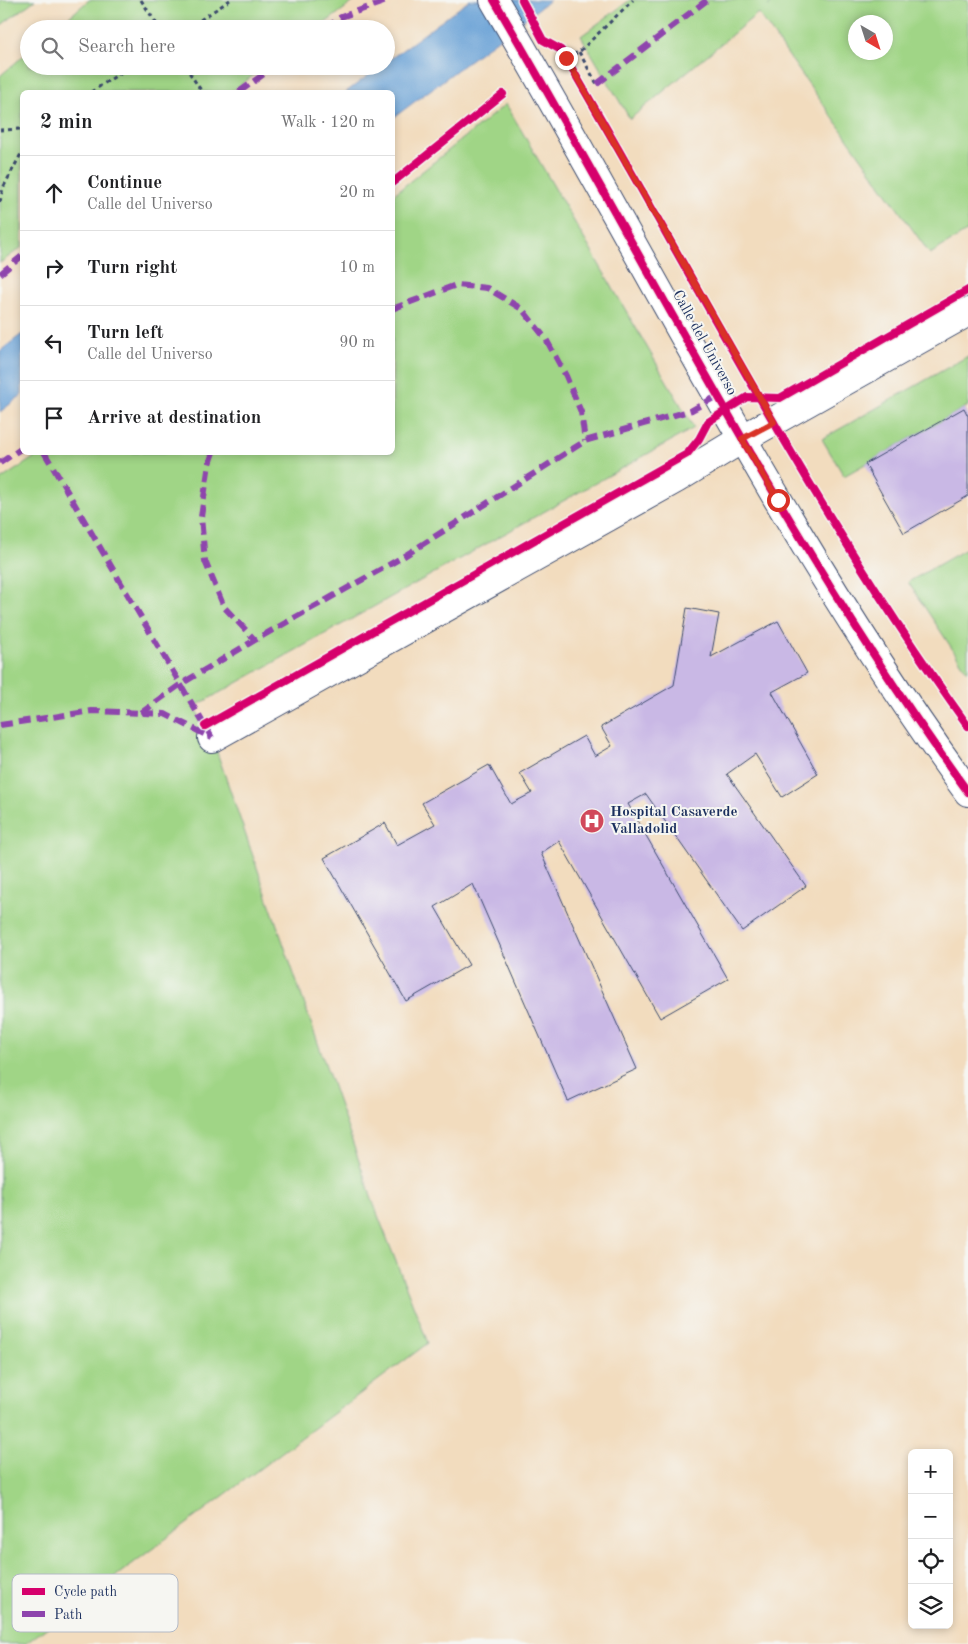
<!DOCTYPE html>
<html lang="en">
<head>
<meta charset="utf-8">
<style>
  body { margin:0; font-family:"Old Standard TT",serif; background:#f2f2f2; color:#202124 }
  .controls { position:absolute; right:15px; bottom:15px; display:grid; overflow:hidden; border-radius:8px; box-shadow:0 2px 8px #0003 }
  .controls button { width:45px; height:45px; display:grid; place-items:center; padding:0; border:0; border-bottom:1px solid #e0e0e0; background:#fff; color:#202124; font:25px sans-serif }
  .compass { position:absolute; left:848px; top:15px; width:45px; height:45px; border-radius:50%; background:#fff; box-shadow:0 2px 8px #0003; rotate:141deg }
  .stop { position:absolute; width:15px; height:15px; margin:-11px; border:4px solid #d93025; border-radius:50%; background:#fff }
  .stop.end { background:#d93025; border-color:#fff; box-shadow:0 1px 5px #0008 }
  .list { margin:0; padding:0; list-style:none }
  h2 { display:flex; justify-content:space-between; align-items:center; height:65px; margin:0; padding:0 20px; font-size:21px }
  h2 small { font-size:16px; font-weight:400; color:#757577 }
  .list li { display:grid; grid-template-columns:32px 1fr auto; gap:15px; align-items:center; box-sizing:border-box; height:75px; padding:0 20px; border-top:1px solid #e0e0e0 }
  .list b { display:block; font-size:19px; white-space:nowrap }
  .list p { margin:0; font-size:16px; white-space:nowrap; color:#757577 }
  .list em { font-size:16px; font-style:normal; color:#757577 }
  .icon { flex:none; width:28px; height:28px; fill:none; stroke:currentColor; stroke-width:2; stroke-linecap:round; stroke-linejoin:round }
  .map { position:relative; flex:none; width:968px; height:1644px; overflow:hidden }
  .search { position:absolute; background:#fff; box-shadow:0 2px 8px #0003; left:20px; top:20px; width:375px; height:55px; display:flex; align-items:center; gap:12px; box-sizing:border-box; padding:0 18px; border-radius:28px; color:#757577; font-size:19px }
  .panel { position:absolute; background:#fff; box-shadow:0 2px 8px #0003; left:20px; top:90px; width:375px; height:365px; border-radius:8px }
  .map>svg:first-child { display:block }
  .green { fill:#a0d586; stroke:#5e8272; fill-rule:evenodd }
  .water { fill:#659fd5; stroke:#40679a }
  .building { fill:#c9b8e5 }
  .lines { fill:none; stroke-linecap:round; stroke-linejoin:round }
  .minor-casing { stroke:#3b496c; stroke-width:30 }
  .tertiary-casing { stroke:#3b496c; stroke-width:30 }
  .path { stroke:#3b496c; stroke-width:3; stroke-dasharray:4 4; stroke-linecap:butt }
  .minor { stroke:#fff; stroke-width:28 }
  .tertiary { stroke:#fff; stroke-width:28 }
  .quiet { stroke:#8e44ad; stroke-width:6; stroke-dasharray:12 6; stroke-linecap:butt }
  .cycleway-casing { stroke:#f6f6f2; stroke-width:11 }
  .cycleway { stroke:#d6006c; stroke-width:8 }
  .route { stroke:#d93025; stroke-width:6 }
  .labels { text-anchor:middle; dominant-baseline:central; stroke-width:4; stroke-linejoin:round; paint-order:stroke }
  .street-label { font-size:15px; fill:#1b2f5e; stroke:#f6f6f2 }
  .poi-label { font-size:15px; font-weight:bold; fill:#1b2f5e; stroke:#f6f6f2; text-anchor:start }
  .key { fill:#f6f6f2; stroke:#b4bac6; stroke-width:1 }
  .key-label { font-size:14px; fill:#1b2f5e }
</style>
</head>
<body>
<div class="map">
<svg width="968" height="1644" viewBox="0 0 968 1644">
  <rect width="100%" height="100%" fill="#f6f6f2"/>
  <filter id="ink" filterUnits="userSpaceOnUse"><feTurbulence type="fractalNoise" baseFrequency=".02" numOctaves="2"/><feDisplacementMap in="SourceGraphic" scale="10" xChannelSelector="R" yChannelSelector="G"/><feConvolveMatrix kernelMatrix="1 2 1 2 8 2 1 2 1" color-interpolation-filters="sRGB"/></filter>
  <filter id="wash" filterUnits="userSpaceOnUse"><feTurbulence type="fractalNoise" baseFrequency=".0096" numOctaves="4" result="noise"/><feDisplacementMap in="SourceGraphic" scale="20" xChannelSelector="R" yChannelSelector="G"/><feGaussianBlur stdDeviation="1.12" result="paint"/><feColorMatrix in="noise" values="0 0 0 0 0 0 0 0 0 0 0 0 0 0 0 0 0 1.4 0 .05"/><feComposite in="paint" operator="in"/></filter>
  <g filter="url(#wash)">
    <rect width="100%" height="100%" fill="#f2dcbe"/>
    <g class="green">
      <polygon points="0,0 35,0 0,26"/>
      <polygon points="89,0 356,0 317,29 55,29"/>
      <path d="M630,0H774L768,6L776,0H968V231L930,254L758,13L630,119L581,36ZM856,22H886V52H856Z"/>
      <polygon points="29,51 29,66 266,66 231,92 22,92 22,247 0,263 0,76"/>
      <polygon points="506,104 694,428 194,707 212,738 377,1213 428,1343 25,1644 0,1644 0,480 41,453 392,452 393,195"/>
      <polygon points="968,356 968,406 844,476 822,439"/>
      <polygon points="968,548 968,670 967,671 908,582"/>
    </g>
    <g class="water">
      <polygon points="470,0 550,0 393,118 392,92 346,92 381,66 386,66 386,62"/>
      <polygon points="22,334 22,395 0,412 0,351"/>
    </g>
    <g id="blocks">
      <g class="building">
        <polygon points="964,408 968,416 968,496 904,533 865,464"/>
        <polygon points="687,608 719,614 711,657 778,621 807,673 772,692 818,774 782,797 755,754 727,774 806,886 742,931 646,794 628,804 728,979 660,1018 559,841 541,853 637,1069 568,1101 473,884 435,907 469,965 406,1001 324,858 385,823 397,845 435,824 422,803 489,765 511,804 532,793 520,773 584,736 595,756 612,746 601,727 674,685"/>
      </g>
    </g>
  </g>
  <g filter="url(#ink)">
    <use href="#blocks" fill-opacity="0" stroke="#3b496c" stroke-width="1"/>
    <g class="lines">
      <defs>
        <polyline id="minor" points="212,738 676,479 742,439 968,312"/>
        <path id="tertiary" d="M494,0C650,265 786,543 968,792"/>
      </defs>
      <use href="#minor" class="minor-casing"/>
      <use href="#tertiary" class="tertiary-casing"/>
      <g class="path">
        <polyline points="141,0 160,29"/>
        <polyline points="187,29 230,0"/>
        <polyline points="579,52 597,84"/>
        <polyline points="566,58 579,52 633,0"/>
        <polyline points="185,66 202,92"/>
        <polyline points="91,92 131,66"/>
        <polyline points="0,130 22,129"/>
        <polyline points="0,202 3,188 22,152"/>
      </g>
      <use href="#minor" class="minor"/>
      <use href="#tertiary" class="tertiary"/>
      <g class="quiet">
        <polyline points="325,29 341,17 389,0"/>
        <polyline points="597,84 707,0"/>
        <polyline points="239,92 275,66"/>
        <polyline points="0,274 22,256"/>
        <polyline points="392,309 456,285 487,288 522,309 546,339 566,376 581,412 585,441"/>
        <polyline points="44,452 212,738"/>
        <polyline points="213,452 209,464 201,517 205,561 224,607 255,640"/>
        <polyline points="0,463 22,448"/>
        <polyline points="141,713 181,684 255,640 401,558 585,441 692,410 717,396"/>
        <polyline points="0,725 92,711 165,714 212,738"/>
      </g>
      <defs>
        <g id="cycleway">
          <path d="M494,0C650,265 786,543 968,792"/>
          <path d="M522,0L543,40L561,50C694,276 814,513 968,726"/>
          <polyline points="392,183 503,94"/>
          <polyline points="205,726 687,454 699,439 708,422 747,397 780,398 968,290"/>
        </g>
      </defs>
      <use href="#cycleway" class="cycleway-casing"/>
      <use href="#cycleway" class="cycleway"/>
    </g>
  </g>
  <g class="lines" filter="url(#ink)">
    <polyline class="route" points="566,58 774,422 742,439 778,500"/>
  </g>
  <defs>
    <symbol id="hospital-disc" viewBox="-11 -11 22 22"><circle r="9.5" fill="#d1495b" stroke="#f6f6f2"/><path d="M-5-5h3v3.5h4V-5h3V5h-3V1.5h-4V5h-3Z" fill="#fff"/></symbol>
  </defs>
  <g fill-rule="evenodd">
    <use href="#hospital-disc" x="578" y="807" width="28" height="28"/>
  </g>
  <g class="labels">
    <g class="street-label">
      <text transform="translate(704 343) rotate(61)">Calle del Universo</text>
    </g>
    <g class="poi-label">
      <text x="610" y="812">Hospital Casaverde<tspan x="610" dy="17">Valladolid</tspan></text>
    </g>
  </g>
  <rect x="12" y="1574" width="166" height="58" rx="8" class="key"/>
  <rect x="22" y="1588" width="23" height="7" fill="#d6006c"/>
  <rect x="22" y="1611" width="23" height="6" fill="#8e44ad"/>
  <g class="key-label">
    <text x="54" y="1596">Cycle path</text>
    <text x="54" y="1619">Path</text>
  </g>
</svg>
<div class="controls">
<button>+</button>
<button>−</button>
<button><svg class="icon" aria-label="locate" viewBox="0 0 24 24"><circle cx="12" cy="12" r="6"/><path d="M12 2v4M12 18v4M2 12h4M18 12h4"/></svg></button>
<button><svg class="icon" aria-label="layers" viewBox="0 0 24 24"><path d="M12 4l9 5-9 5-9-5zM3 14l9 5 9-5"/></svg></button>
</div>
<svg class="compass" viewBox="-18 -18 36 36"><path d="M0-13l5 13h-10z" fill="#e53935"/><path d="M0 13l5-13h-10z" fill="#757577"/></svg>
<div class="stop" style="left:778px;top:500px"></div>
<div class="stop end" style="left:566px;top:58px"></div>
<div class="search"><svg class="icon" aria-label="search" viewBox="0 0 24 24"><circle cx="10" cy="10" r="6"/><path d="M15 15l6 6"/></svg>Search here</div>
<section class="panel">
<h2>2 min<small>Walk · 120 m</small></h2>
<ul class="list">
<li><svg class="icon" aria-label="ahead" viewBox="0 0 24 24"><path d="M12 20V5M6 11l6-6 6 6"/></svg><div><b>Continue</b><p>Calle del Universo</p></div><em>20 m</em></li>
<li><svg class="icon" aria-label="right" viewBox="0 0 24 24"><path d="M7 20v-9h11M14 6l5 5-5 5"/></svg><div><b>Turn right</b></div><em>10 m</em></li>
<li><svg class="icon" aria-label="left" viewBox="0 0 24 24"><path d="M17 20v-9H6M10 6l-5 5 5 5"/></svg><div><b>Turn left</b><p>Calle del Universo</p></div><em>90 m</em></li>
<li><svg class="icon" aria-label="arrive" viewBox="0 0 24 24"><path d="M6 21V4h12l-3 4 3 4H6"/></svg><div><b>Arrive at destination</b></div></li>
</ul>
</section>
</div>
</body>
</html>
